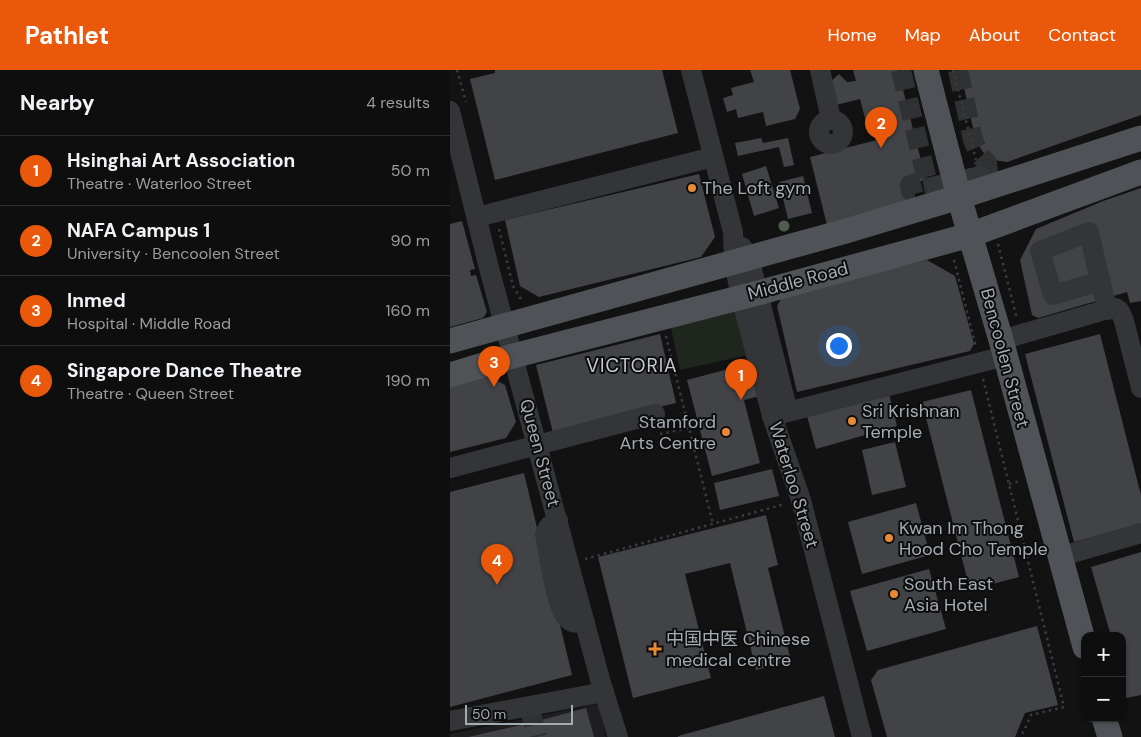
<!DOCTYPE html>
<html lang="en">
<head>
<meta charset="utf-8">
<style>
  body { margin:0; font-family:"DM Sans","Noto Sans SC",sans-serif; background:#171717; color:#f1f3f6 }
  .controls { position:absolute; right:15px; bottom:15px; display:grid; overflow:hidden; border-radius:10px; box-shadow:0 1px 4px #0004 }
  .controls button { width:45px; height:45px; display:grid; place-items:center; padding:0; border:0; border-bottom:1px solid #2e2e2e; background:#0e0e0e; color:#f1f3f6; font:25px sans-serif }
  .scale { position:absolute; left:15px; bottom:12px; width:108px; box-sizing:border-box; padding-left:5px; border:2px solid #a4acb3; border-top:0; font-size:14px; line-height:18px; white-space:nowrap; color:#a4acb3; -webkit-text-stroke:4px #0d0d0e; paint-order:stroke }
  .you { position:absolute; left:388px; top:275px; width:18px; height:18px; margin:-12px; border:4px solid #fff; border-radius:50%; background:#1a73e8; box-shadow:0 0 0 8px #1a73e833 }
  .badge { display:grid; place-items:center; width:32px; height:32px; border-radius:50%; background:#ea580c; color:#fff; font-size:16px; font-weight:700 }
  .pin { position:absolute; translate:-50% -41px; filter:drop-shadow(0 1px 2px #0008) }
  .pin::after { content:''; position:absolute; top:26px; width:18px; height:15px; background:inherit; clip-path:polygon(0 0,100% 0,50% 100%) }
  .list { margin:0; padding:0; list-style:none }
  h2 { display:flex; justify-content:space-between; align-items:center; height:65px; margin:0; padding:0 20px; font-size:21px }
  h2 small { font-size:16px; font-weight:400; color:#9b9c9e }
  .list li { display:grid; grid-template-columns:32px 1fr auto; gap:15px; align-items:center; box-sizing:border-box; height:70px; padding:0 20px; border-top:1px solid #2e2e2e }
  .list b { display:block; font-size:19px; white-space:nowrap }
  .list p { margin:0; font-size:16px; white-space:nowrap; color:#9b9c9e }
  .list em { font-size:16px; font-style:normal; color:#9b9c9e }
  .map { position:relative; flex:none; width:691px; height:667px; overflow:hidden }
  header { display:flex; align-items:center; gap:30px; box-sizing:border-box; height:70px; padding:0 25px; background:#ea580c; color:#fff }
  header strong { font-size:24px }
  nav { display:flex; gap:28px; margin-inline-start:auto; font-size:18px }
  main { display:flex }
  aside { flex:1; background:#0e0e0e }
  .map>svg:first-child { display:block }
  .built { fill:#1e1e20 }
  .green { fill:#1f261e }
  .building { fill:#414346 }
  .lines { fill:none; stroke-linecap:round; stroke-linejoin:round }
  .minor-tunnel { stroke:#2f3133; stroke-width:20; stroke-dasharray:20 10; stroke-linecap:butt }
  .path { stroke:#393c3f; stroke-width:2.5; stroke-dasharray:2.5 4; stroke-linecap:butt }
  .minor { stroke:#333538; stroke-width:20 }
  .major { stroke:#4f5257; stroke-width:25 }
  .tree { fill:#4e5f4d }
  .poi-dot { fill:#e88935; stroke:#0d0d0e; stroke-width:2 }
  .labels { text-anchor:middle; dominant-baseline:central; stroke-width:4; stroke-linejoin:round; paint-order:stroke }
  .poi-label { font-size:18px; fill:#a4acb3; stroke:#0d0d0e; text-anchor:start }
  .street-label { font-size:18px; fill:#a4acb3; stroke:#0d0d0e }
  .neighbourhood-label { font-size:19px; letter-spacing:1px; fill:#c5cacf; stroke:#0d0d0e }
</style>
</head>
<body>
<header>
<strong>Pathlet</strong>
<nav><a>Home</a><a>Map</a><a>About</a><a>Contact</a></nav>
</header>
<main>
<aside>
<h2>Nearby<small>4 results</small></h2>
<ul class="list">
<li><span class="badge">1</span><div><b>Hsinghai Art Association</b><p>Theatre · Waterloo Street</p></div><em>50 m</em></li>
<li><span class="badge">2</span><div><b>NAFA Campus 1</b><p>University · Bencoolen Street</p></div><em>90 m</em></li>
<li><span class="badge">3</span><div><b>Inmed</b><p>Hospital · Middle Road</p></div><em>160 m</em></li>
<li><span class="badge">4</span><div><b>Singapore Dance Theatre</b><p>Theatre · Queen Street</p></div><em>190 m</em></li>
</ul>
</aside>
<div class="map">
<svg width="691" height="667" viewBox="0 0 691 667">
  <rect width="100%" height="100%" fill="#121213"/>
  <polygon class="built" points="148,634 156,667 0,667 0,664"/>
  <polygon class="green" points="285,223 298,285 230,300 217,239"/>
  <g class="building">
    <polygon points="45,0 212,0 228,63 45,110 20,9 45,3"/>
    <polygon points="300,0 340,0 350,39 345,49 316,56 313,42 288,48 286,39 277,42 273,28 283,25 281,18 304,12"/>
    <polygon points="403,0 448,0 476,110 458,114 463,133 377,155 360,87 427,70 422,51 416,52 410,29 386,35 379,13 389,4 397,12 406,11"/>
    <polygon points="510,0 691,0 691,45 557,92 543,90 533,82 526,71"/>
    <polygon points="311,68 313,73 338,68 344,95 334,97 329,77 288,86 285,73"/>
    <polygon points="316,96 329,138 304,146 292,104"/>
    <polygon points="249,104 265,167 251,187 89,227 70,216 55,150"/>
    <polygon points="353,106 362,143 338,149 329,112"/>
    <polygon points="691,118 691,231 680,233 677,222 588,248 582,245 570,190 586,159 653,131"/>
    <polygon points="12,151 25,199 20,200 21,206 26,205 37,242 33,248 0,257 0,154"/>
    <polygon points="477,190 505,206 524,274 520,281 347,322 327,236 334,224"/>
    <polygon points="210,264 226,333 103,363 86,295"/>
    <polygon points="650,264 691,425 691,454 624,472 575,284"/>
    <polygon points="301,293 310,326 294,330 310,393 262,406 237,310"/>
    <polygon points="38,306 55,315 66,352 56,368 0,382 0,317"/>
    <polygon points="521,320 569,507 520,520 472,332"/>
    <polygon points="439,324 447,356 366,379 357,346"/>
    <polygon points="445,372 456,417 422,425 412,380"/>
    <polygon points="322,399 329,426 270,440 264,413"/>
    <polygon points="74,403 122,605 0,637 0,422"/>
    <polygon points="466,433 480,485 412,504 398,452"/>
    <polygon points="316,445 328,495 318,498 341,591 306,600 280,493 235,504 261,608 183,628 148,487"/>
    <polygon points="691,482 691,625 676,628 672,611 672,566 661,566 641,497"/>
    <polygon points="479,499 496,559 417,581 400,521"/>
    <polygon points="587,556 608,635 575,643 565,667 437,667 421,610 428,600"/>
    <polygon points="374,626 385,667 228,667 228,666"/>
    <polygon points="136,638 144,667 18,667 84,652"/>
  </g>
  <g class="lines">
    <g class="minor-tunnel">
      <polyline points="451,0 477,110 460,115 461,121 486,116"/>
      <polyline points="508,0 523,70 529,84 537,93 538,104 530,106"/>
      <polyline points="79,636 87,667"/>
    </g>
    <g class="path">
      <polyline points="7,0 16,32"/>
      <polyline points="503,0 526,90"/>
      <polyline points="49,159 63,216 72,231"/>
      <polyline points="548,174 567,249"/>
      <polyline points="504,190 526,277"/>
      <polyline points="216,266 263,454"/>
      <polyline points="533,309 614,637 581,645 571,667"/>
      <polyline points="210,364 239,358"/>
      <polyline points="559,414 570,411"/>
      <polyline points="135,489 335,434"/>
    </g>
    <g class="minor">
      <polyline points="241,0 283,162 284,192 291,227 322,346 351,430 412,667"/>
      <polyline points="370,0 381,49"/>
      <polyline points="0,41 39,198 151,613 168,667"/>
      <circle cx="381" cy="62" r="12"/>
      <polyline points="486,116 530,106"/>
      <polyline points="27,147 263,87"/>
      <polyline points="292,177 299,188 338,342"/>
      <path d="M651,211L603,225L590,181L639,162C645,188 650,214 658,240"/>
      <path d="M551,270L662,238C670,237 671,244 674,251L691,318"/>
      <polyline points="322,346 555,286"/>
      <polyline points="0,398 205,344"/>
      <path d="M108,450L99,456L95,464C99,482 105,535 117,548C122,554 128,553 135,552"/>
      <polyline points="609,487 691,463"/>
      <polyline points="0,651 154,622"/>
    </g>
    <g class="major">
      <polyline points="476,0 509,127 551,270 635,577"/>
      <polyline points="0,271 396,161 509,127 691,68"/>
      <polyline points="0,305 63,286 308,223 520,165 691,102"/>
      <polyline points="654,648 660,667"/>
    </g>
  </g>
  <circle class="tree" cx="334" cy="156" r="5.5"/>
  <g class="poi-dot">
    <circle cx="242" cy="118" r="5"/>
    <circle cx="402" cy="351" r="5"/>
    <circle cx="276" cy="362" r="5"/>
    <circle cx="439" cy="468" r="5"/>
    <circle cx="444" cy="524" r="5"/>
    <path d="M202.5 571.5h5v5h5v5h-5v5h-5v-5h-5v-5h5z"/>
  </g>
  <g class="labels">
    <g class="poi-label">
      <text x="252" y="118">The Loft gym</text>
      <text x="412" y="341">Sri Krishnan<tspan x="412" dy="21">Temple</tspan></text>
      <text x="266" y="352" text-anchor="end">Stamford<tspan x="266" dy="21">Arts Centre</tspan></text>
      <text x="449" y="458">Kwan Im Thong<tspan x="449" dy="21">Hood Cho Temple</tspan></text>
      <text x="454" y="514">South East<tspan x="454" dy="21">Asia Hotel</tspan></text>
      <text x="216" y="569">中国中医 Chinese<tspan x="216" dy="21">medical centre</tspan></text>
    </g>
    <g class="street-label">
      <text transform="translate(348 211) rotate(-15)">Middle Road</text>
      <text transform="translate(555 288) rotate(75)">Bencoolen Street</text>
      <text transform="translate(90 383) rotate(75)">Queen Street</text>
      <text transform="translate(344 415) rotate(73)">Waterloo Street</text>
    </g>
    <g class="neighbourhood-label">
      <text x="182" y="295">VICTORIA</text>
    </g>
  </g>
</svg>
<div class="controls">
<button>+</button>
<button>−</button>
</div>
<div class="scale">50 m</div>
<div class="you"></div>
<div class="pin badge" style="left:291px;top:330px">1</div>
<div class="pin badge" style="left:431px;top:78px">2</div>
<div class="pin badge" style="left:44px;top:317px">3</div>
<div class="pin badge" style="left:47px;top:515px">4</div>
</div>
</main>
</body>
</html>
